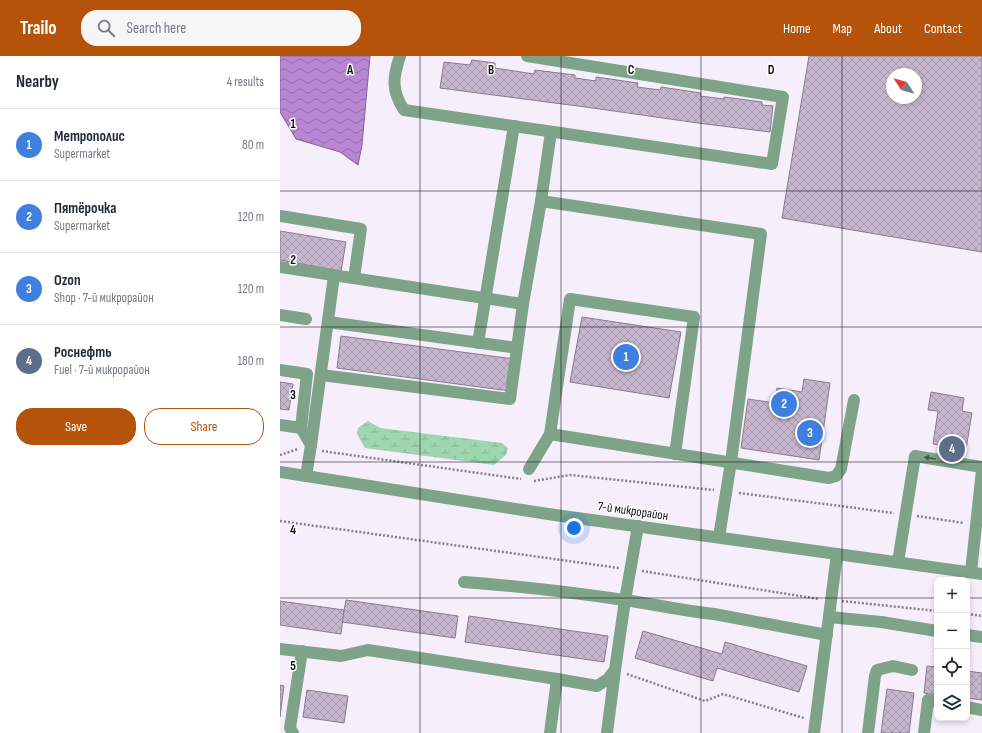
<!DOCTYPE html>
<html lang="en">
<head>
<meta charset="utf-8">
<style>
  body { margin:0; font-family:"Sofia Sans Condensed",sans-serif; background:#f6f6f7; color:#1f2937 }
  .controls { position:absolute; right:12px; bottom:12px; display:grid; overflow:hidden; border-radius:8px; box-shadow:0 2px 6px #0003 }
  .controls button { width:36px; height:36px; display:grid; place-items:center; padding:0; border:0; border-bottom:1px solid #e0e1e3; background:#fff; color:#1f2937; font:20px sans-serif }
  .compass { position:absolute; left:606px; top:12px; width:36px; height:36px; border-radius:50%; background:#fff; box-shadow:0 2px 6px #0003; rotate:306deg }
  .you { position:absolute; left:294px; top:472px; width:14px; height:14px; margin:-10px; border:3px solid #fff; border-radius:50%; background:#1a73e8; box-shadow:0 0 0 6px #1a73e833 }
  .badge { display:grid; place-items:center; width:26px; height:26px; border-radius:50%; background:#b45309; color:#fff; font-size:13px; font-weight:700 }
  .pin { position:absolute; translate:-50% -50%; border:2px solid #fff; box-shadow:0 1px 4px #0006 }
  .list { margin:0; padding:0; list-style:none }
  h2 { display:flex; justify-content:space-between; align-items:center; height:52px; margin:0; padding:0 16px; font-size:17px }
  h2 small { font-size:13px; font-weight:400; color:#747a83 }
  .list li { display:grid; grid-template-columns:26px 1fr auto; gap:12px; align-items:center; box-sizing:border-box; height:72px; padding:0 16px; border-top:1px solid #e0e1e3 }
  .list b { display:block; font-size:15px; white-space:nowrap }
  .list p { margin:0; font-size:13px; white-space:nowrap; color:#747a83 }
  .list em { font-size:13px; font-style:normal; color:#747a83 }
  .actions { display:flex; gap:8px; padding:12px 16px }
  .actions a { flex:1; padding:9px 0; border:1px solid #b45309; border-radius:16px; text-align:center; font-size:14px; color:#b45309 }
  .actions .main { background:#b45309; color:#fff }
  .icon { flex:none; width:22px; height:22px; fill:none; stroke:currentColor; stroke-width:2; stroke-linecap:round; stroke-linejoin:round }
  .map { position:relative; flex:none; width:702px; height:677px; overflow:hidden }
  header { display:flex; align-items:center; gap:24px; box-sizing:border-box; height:56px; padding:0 20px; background:#b45309; color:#fff }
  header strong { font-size:19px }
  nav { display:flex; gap:22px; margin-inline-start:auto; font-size:14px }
  .search { width:280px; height:36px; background:#f6f6f7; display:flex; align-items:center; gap:10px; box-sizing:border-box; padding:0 14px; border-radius:16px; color:#747a83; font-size:15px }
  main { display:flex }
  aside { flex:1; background:#fff }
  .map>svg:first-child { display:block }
  .wetland { fill:url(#wetland-marsh) }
  .water { fill:url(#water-waves); stroke:#87629a }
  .building { fill:url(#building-cross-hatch); stroke:#887a8f; fill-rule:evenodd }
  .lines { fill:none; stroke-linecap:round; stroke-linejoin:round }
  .path { stroke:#867f8a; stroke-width:2.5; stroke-dasharray:2 2; stroke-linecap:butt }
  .minor { stroke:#7ea389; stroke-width:12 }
  .oneway { fill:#48584f }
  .grid { fill:none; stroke:#120d15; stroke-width:1; stroke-opacity:0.55 }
  .labels { text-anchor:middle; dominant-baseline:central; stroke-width:3; stroke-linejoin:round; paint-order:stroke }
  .street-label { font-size:13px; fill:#120d15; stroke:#fff }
  .grid-label { font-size:13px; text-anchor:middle; font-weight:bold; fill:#120d15; stroke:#fff; stroke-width:3; stroke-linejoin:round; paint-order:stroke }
</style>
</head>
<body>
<header>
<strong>Trailo</strong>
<div class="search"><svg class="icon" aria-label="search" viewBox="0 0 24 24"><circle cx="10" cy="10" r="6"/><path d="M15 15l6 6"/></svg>Search here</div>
<nav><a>Home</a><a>Map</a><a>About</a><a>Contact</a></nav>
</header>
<main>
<aside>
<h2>Nearby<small>4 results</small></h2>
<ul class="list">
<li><span class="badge" style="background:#3f7fe0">1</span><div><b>Метрополис</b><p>Supermarket</p></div><em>80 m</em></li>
<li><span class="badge" style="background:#3f7fe0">2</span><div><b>Пятёрочка</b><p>Supermarket</p></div><em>120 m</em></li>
<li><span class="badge" style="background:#3f7fe0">3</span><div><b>Ozon</b><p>Shop · 7-й микрорайон</p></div><em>120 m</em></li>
<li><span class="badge" style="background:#5c6f8a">4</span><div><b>Роснефть</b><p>Fuel · 7-й микрорайон</p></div><em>180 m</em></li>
</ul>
<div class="actions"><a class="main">Save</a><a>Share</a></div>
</aside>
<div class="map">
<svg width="702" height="677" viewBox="0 0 702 677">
  <defs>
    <pattern id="wetland-marsh" width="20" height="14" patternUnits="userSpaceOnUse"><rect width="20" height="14" fill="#9ed6b0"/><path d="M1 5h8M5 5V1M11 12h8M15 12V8" fill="none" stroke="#87b696"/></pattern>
    <pattern id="water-waves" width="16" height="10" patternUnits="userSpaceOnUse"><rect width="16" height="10" fill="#b986d3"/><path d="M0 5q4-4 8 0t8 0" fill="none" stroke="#956caa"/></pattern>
    <pattern id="building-cross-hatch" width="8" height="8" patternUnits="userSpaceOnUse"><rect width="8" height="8" fill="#c6b7ce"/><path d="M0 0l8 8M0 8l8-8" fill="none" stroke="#a99cb0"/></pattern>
  </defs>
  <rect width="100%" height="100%" fill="#f7eefc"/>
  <polygon class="wetland" points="88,365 100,372 222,387 228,392 226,399 214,409 85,392 77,378 78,372"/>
  <polygon class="water" points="0,0 90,0 82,89 78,109 60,96 16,83 0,56"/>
  <g class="building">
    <path d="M529,0H702V196L502,162ZM612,18H636V42H612Z"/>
    <polygon points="192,4 215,7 215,12 254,18 255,14 295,19 295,22 316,25 316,21 358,27 357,31 380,34 381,31 421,37 420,40 444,43 444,41 482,46 482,49 493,50 490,76 418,67 313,52 160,32 164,6 190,9"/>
    <polygon points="0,175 66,186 61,215 0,204"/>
    <polygon points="302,261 401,276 389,342 290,326"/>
    <polygon points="61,280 234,303 230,335 57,312"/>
    <polygon points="524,323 550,327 539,404 461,392 468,343 495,347 497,332 522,336"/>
    <polygon points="0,326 13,328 9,354 0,353"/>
    <polygon points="651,336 684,342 682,355 692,357 686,393 653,388 658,355 648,354"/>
    <polygon points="66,544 178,560 175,582 62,566"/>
    <polygon points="0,545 64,554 61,578 0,569"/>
    <polygon points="189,560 328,580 324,606 185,586"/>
    <polygon points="363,575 442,598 445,586 527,610 519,636 437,612 433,625 355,602"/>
    <polygon points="647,610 657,611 657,639 644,637"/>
    <polygon points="687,615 702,617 702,644 687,642"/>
    <polygon points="0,629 4,630 0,661"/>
    <polygon points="607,633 634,637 629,677 601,677"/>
    <polygon points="27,634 68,640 64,667 23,661"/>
  </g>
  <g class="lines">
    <g class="path">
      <polyline points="42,395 241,423"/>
      <polyline points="0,399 18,393"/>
      <polyline points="254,425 290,419 434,434"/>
      <polyline points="459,437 614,457"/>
      <polyline points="637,460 684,467"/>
      <polyline points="0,465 339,512"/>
      <polyline points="362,515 539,543"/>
      <polyline points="562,545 657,555"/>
      <polyline points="687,558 702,560"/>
      <polyline points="347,618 425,645 443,638 524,662"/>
    </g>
    <g class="minor">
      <path d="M120,0C113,21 111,34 124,54L492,108L503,41L247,0"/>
      <polyline points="271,76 261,145 481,178 451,406 439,481"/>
      <polyline points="0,160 81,173 74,222"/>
      <polyline points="0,211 243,248 237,292"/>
      <polyline points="243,248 261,145"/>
      <polyline points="0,259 26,263"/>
      <polyline points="198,287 234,70"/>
      <polyline points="0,314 27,318 21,372 31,389 26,420"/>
      <polyline points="41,319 230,343 237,292 48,266"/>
      <polyline points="0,369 21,372"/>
      <polyline points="270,378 549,422 556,420 561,413 574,344"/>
      <polyline points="31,389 54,220"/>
      <polyline points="249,413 270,378 290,243 414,261 395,398"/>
      <polyline points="0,416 268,458 702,518"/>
      <polyline points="618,506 635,400 702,411"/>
      <polyline points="691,516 702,414"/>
      <path d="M184,526C237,530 291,536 344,544C374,548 404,555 434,558L547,579"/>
      <polyline points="549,561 601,566 657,575"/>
      <polyline points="687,579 702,581"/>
      <polyline points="0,593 61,600 88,594 277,623"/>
      <polyline points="687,651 702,654"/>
      <polyline points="13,677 10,672 22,595"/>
      <polyline points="270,677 277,623 317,630 328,623 335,614 345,544 358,470"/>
      <polyline points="327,677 335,614"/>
      <polyline points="534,677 557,498"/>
      <polyline points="588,677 595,620 597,614 613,610 632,614"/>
      <polyline points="644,677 648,644 657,646"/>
    </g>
  </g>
  <defs><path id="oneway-solid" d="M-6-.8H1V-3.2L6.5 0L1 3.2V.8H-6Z"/></defs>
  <use class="oneway" href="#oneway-solid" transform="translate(650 402) rotate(-171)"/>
  <path class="grid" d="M140,0V677M281,0V677M421,0V677M562,0V677M0,135H702M0,271H702M0,406H702M0,542H657M687,542H702"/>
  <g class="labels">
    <g class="street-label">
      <text transform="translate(353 455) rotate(8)">7-й микрорайон</text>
    </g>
  </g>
  <g class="grid-label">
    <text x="70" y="18">A</text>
    <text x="211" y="18">B</text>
    <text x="351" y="18">C</text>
    <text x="491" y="18">D</text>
    <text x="13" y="72">1</text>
    <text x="13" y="208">2</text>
    <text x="13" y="343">3</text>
    <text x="13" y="478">4</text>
    <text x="13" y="614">5</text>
  </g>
</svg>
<div class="controls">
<button>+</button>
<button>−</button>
<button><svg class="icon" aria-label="locate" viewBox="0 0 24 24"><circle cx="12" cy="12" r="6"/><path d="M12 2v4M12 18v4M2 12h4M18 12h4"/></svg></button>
<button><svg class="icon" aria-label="layers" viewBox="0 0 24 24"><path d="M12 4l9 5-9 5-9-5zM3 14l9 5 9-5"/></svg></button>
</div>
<svg class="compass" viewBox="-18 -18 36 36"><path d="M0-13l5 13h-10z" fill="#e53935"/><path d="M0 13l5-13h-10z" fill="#747a83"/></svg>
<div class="you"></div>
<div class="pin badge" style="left:346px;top:301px;background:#3f7fe0">1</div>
<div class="pin badge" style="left:504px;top:348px;background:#3f7fe0">2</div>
<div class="pin badge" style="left:530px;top:377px;background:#3f7fe0">3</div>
<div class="pin badge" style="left:672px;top:393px;background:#5c6f8a">4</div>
</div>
</main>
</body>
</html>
